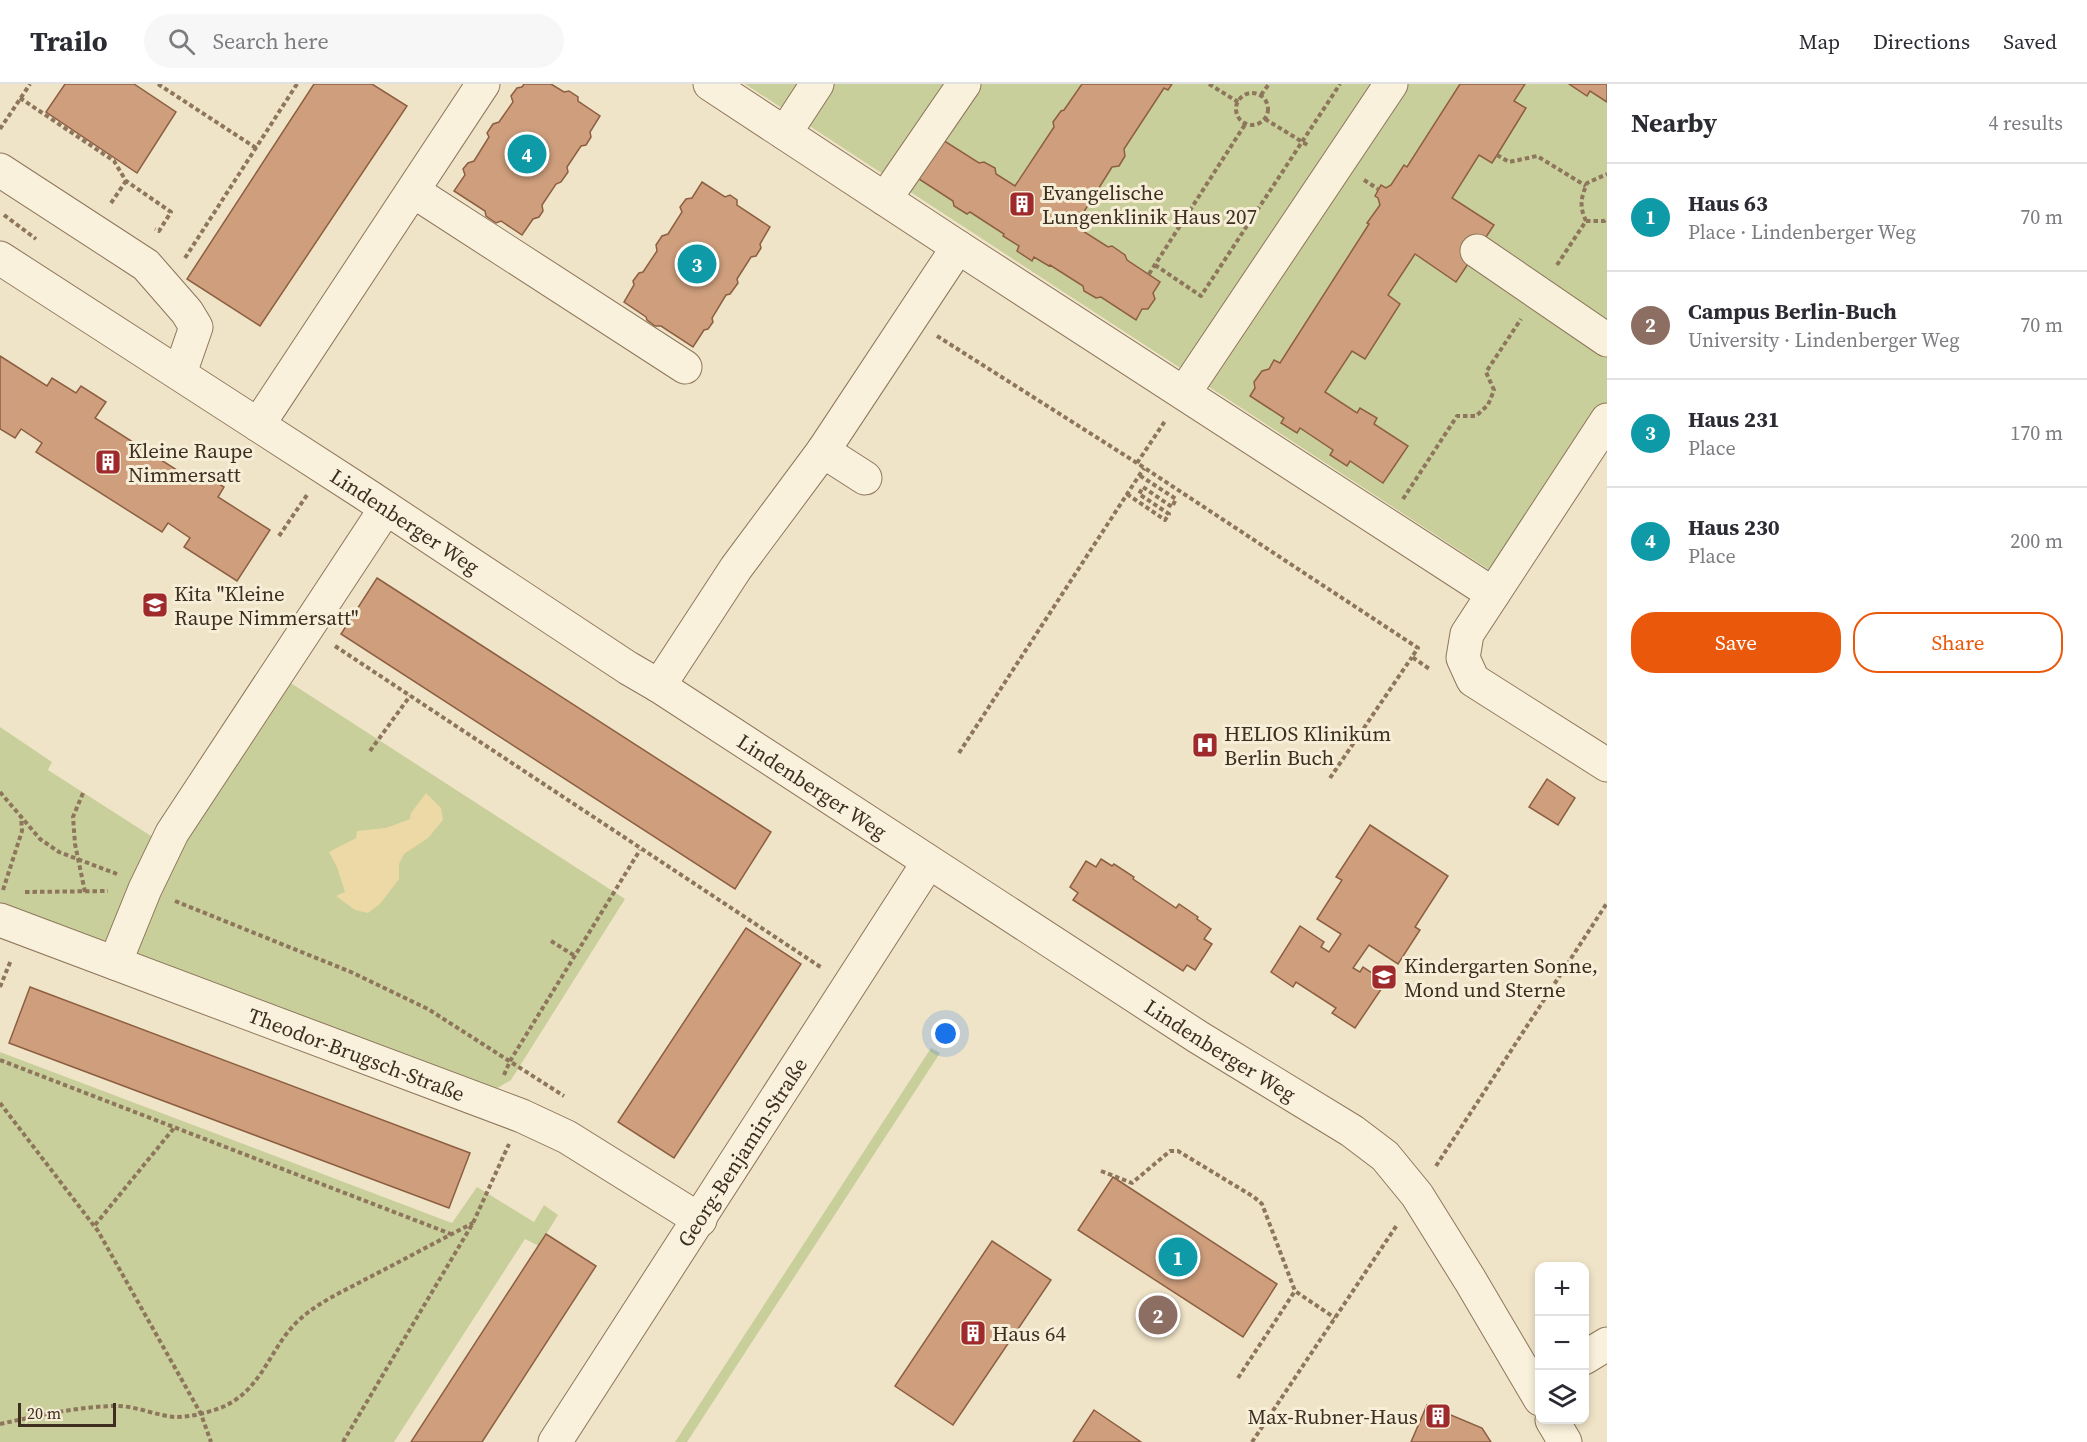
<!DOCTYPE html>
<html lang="en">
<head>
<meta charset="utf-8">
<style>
  body { margin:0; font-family:"Source Serif 4",serif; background:#f7f7f7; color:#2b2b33 }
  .controls { position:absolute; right:18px; bottom:18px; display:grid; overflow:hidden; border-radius:12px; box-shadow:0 3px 9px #0003 }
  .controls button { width:54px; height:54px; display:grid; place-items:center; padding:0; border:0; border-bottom:2px solid #e1e1e2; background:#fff; color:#2b2b33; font:30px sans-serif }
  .scale { position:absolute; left:18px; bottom:15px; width:98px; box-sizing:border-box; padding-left:6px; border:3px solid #3d2e20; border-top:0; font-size:16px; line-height:21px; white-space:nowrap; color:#3d2e20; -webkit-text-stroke:4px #f7eed8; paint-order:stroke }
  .you { position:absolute; left:946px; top:950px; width:21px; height:21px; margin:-15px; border:4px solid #fff; border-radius:50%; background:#1a73e8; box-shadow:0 0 0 9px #1a73e833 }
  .badge { display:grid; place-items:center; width:39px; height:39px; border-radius:50%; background:#ea580c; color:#fff; font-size:20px; font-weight:700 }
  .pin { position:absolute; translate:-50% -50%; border:3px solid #fff; box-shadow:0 2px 6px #0006 }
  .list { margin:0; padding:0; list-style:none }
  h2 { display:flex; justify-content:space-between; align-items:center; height:78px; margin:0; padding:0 24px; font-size:26px }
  h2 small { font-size:20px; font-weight:400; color:#7c7c81 }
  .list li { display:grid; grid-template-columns:39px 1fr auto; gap:18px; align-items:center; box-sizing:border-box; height:108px; padding:0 24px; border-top:2px solid #e1e1e2 }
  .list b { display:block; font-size:22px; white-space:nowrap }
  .list p { margin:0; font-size:20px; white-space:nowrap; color:#7c7c81 }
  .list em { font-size:20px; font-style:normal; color:#7c7c81 }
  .actions { display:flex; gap:12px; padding:18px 24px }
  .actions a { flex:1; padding:14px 0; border:2px solid #ea580c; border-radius:24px; text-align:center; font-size:21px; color:#ea580c }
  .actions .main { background:#ea580c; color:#fff }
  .icon { flex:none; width:33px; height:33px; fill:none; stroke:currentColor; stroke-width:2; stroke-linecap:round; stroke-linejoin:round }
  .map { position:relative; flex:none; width:1607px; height:1358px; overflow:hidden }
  header { display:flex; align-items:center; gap:36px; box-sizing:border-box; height:84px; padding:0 30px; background:#fff; border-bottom:2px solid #e1e1e2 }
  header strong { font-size:28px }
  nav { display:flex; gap:33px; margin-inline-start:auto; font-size:21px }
  .search { width:420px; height:54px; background:#f7f7f7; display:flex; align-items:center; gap:15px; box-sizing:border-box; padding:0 21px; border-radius:33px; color:#7c7c81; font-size:22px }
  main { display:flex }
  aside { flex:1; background:#fff }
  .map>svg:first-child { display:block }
  .green { fill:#c9cf9b }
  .sand { fill:#ecd9a5 }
  .building { fill:#cf9f7d; stroke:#8d5f41; stroke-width:1.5 }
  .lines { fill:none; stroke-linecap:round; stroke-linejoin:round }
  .minor-casing { stroke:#8d765c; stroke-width:35 }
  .path { stroke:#8d765c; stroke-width:4; stroke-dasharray:4.5 3; stroke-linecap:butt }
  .minor { stroke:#faf1dc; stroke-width:33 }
  .labels { text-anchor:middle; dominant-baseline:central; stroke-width:6; stroke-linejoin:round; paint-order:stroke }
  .poi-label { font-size:21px; fill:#3d2e20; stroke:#f7eed8; text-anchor:start }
  .street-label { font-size:21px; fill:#3d2e20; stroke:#f7eed8 }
</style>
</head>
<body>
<header>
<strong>Trailo</strong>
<div class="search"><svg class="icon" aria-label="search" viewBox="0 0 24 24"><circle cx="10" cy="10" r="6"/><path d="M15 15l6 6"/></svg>Search here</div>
<nav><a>Map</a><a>Directions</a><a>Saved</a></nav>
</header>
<main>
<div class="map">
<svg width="1607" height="1358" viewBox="0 0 1607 1358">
  <rect width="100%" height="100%" fill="#f0e4c8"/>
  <g class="green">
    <polygon points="745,0 1607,0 1607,320 1491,487"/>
    <polygon points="269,585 625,815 511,996 489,1009 0,826 0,643 52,678 48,686 159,757"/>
    <polygon points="931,964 940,969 687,1358 675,1358"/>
    <polygon points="0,968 452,1139 477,1103 534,1138 544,1121 558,1131 539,1162 525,1155 394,1358 0,1358"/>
  </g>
  <polygon class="sand" points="426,709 441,724 443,736 428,754 404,770 399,780 399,795 380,820 368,829 355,826 336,812 345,808 337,783 329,768 356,754 357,747 386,744 410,735 411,729"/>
  <g class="building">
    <polygon points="65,0 134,0 176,28 137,89 46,28"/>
    <polygon points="314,0 372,0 407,22 260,242 187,195"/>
    <polygon points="524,0 551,0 564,8 569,7 578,13 578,17 600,32 590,48 591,53 586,61 581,62 567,83 568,88 561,98 556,100 542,121 543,127 539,133 533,135 522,151 501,137 496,139 486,132 485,127 454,107 465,91 463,85 468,79 474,77 489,53 487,49 493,40 499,38 513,18 511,12 517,4 522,3"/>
    <polygon points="1082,0 1172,0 1168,6 1164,4 1124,65 1125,72 1119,82 1112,83 1075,142 1108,163 1112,162 1125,171 1127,176 1160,198 1153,209 1155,215 1148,225 1142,225 1136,236 1101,213 1096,214 1084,207 1083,202 1050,181 1049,182 1034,173 1032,177 1017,167 1019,162 1003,152 1004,150 970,128 967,130 954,122 953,117 919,95 943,56 979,79 984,78 995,84 996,90 1015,102 1054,43 1053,38 1061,27 1064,26"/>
    <polygon points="1460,0 1525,0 1514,17 1526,24 1497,71 1492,79 1479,71 1452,114 1494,141 1456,198 1415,170 1388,211 1400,220 1365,275 1352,267 1325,308 1357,329 1360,324 1377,334 1374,340 1408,362 1383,399 1350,377 1347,382 1330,371 1333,366 1300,344 1297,349 1281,339 1284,334 1250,312 1255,304 1254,298 1262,287 1269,285 1274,276 1280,279 1369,140 1367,139 1380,121 1378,114 1375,112 1381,101 1386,104 1391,101 1404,81 1407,83"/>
    <polygon points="1569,0 1607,0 1607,18 1590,7 1587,12"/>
    <polygon points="702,98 725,113 730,111 737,116 737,121 770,143 760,160 761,164 756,172 751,173 737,195 738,199 730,210 726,211 712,234 713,238 708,245 704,246 693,263 661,242 655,242 647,236 646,233 624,218 634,201 633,197 639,189 643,188 657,167 656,161 662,152 668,150 682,128 680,123 686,115 692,114"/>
    <polygon points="0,272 47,302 52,294 76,309 81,302 106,318 95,334 194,397 200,388 224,403 218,413 270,446 237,497 184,463 190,454 168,439 162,448 36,368 42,359 21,345 15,354 0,345"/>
    <polygon points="377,494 771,748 735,805 341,550"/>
    <polygon points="1547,695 1575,714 1558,741 1529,723"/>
    <polygon points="1370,741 1448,792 1415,843 1420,846 1398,880 1369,861 1353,884 1360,888 1363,883 1386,898 1355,944 1332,929 1336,924 1296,898 1293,903 1271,888 1300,842 1324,858 1321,863 1329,868 1341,850 1317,835 1342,796 1336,793"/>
    <polygon points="1101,775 1112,782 1114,780 1134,793 1133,795 1176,824 1179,820 1198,833 1197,835 1211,845 1204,855 1212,860 1195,886 1187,881 1183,887 1073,816 1078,809 1070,803 1086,777 1096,783"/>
    <polygon points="746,844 801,880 674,1074 618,1038"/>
    <polygon points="30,903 470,1069 449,1124 9,959"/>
    <polygon points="1113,1093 1277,1200 1243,1253 1078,1146"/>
    <polygon points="546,1150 596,1182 482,1358 411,1358"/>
    <polygon points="992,1157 1051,1196 953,1341 895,1302"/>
    <polygon points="1427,1321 1482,1344 1491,1358 1411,1358"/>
    <polygon points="1094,1326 1141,1358 1073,1358"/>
  </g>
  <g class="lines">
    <defs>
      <g id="minor">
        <polyline points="710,0 958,163 1493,510"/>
        <polyline points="785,49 817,0"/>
        <polyline points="0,86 146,181 187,228 196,243 180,289"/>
        <polyline points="413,107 685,283"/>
        <polyline points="885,115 964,0"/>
        <polyline points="1477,167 1607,256"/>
        <path id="s1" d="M0,174L365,410L628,584L659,602L1198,953L1352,1047L1385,1072L1417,1111L1470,1196L1540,1315"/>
        <polyline points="1184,309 1391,0"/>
        <polyline points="1607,336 1467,550 1463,574 1473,596 1607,681"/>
        <polyline points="258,341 483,0"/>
        <polyline points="823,367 865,394"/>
        <polyline points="659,602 736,484 823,367 958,163"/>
        <path id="s2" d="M0,836L522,1032L567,1053L700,1136"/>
        <polyline points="115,879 145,805 172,749 386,424"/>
        <polyline points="1584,1274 1607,1260"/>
        <polyline points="1552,1336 1565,1358"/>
        <path id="s3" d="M555,1358L928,779"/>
      </g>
    </defs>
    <use href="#minor" class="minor-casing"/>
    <g class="path">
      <polyline points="158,0 256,64"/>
      <polyline points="1209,0 1238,18"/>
      <circle cx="1252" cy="25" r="16"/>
      <polyline points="1261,11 1269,0"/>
      <polyline points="20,14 114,77 126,97 171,128 159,147 155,145"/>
      <polyline points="1265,35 1309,62"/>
      <polyline points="0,45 30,0"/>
      <polyline points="1497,71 1509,78 1537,72 1586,102"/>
      <polyline points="1364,96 1378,105"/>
      <polyline points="111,119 126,97"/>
      <polyline points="4,131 36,155"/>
      <path d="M1586,137C1579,122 1581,114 1587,99L1607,90"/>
      <polyline points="1586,137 1604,137 1607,135"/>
      <polyline points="185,174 297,0"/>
      <polyline points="1155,181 1201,212 1340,0"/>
      <polyline points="1557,181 1586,137"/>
      <polyline points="1149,190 1246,39"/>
      <polyline points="937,252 1137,379 1418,564 1412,573 1431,586"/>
      <polyline points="1137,379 1165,337"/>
      <polyline points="1127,410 1165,436 1169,430 1139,410 1143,403 1172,423 1176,415 1139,391"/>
      <polyline points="1403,415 1457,332 1476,332 1488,321 1494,306 1486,288 1521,235"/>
      <polyline points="279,452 307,411"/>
      <polyline points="335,562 822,884"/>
      <polyline points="370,667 410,612"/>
      <polyline points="959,669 1144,384"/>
      <polyline points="1330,694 1412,573"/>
      <polyline points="0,708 40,755 59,768 117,790"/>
      <polyline points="83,709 73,733 75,760 85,808"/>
      <polyline points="3,806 22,747 21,732"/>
      <polyline points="25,808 108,807"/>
      <polyline points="175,817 351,888 428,925 564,1012"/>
      <polyline points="551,857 575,872"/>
      <polyline points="0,903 11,876"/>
      <polyline points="0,976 451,1150"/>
      <polyline points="504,991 510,977 640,766"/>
      <polyline points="0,1019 98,1147 201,1330 211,1358"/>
      <polyline points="1436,1082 1607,819"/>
      <polyline points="1101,1087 1132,1099 1170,1067 1178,1067 1254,1113 1262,1120 1295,1207 1335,1234"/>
      <polyline points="95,1141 174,1044"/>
      <polyline points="1238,1294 1295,1207"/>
      <path d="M0,1340C37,1332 75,1323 113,1322C135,1321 156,1332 176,1333C191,1333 206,1329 220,1324C263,1307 269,1264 298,1237C318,1218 344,1207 368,1194C403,1176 438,1157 473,1139"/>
      <polyline points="343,1358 473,1139 509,1060"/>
      <polyline points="1252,1358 1397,1141"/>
    </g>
    <use href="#minor" class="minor"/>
  </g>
  <defs>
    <symbol id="building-square" viewBox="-11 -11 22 22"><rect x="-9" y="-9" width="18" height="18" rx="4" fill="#9e2a2b" stroke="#f7eed8"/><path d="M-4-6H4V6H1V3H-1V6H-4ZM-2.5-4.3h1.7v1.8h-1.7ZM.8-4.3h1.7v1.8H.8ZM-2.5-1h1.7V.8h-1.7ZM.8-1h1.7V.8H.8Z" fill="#fff"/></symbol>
    <symbol id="school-square" viewBox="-11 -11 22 22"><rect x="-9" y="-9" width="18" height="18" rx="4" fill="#9e2a2b" stroke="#f7eed8"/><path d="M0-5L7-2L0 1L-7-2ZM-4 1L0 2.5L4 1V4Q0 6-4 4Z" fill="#fff"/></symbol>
    <symbol id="hospital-square" viewBox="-11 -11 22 22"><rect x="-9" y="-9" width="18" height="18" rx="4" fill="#9e2a2b" stroke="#f7eed8"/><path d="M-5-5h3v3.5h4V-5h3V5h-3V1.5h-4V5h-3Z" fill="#fff"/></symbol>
  </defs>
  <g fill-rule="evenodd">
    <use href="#building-square" x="1007" y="105" width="30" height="30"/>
    <use href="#building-square" x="93" y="363" width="30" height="30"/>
    <use href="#school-square" x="140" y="506" width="30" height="30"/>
    <use href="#hospital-square" x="1190" y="646" width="30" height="30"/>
    <use href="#school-square" x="1369" y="878" width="30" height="30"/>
    <use href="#building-square" x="958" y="1234" width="30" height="30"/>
    <use href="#building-square" x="1423" y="1317" width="30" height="30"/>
  </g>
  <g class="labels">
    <g class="poi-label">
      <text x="1042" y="108">Evangelische<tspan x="1042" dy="24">Lungenklinik Haus 207</tspan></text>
      <text x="128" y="366">Kleine Raupe<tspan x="128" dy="24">Nimmersatt</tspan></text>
      <text x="174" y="509">Kita "Kleine<tspan x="174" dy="24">Raupe Nimmersatt"</tspan></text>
      <text x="1224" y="649">HELIOS Klinikum<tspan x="1224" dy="24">Berlin Buch</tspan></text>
      <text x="1404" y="881">Kindergarten Sonne,<tspan x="1404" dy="24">Mond und Sterne</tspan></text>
      <text x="992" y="1249">Haus 64</text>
      <text x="1418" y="1332" text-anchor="end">Max-Rubner-Haus</text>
    </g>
    <g class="street-label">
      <text stroke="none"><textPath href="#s1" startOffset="483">Lindenberger Weg</textPath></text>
      <text stroke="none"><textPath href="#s1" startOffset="969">Lindenberger Weg</textPath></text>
      <text stroke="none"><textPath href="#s1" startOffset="1455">Lindenberger Weg</textPath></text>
      <text stroke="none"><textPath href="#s2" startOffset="381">Theodor-Brugsch-Straße</textPath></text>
      <text stroke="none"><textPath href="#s3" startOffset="345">Georg-Benjamin-Straße</textPath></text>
    </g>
  </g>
</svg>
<div class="controls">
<button>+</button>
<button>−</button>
<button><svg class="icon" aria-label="layers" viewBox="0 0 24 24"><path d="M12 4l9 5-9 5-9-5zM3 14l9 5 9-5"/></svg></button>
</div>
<div class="scale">20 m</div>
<div class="you"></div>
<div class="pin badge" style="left:1178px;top:1173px;background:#0f9aa8">1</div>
<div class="pin badge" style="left:1158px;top:1231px;background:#8d6e63">2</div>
<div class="pin badge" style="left:697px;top:180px;background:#0f9aa8">3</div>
<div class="pin badge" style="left:527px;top:70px;background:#0f9aa8">4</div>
</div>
<aside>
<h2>Nearby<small>4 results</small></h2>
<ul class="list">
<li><span class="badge" style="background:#0f9aa8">1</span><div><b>Haus 63</b><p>Place · Lindenberger Weg</p></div><em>70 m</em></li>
<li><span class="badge" style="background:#8d6e63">2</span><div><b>Campus Berlin-Buch</b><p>University · Lindenberger Weg</p></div><em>70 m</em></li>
<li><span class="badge" style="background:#0f9aa8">3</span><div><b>Haus 231</b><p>Place</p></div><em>170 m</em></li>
<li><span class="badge" style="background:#0f9aa8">4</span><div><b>Haus 230</b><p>Place</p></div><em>200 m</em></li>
</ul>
<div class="actions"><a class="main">Save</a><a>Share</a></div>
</aside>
</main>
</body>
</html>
